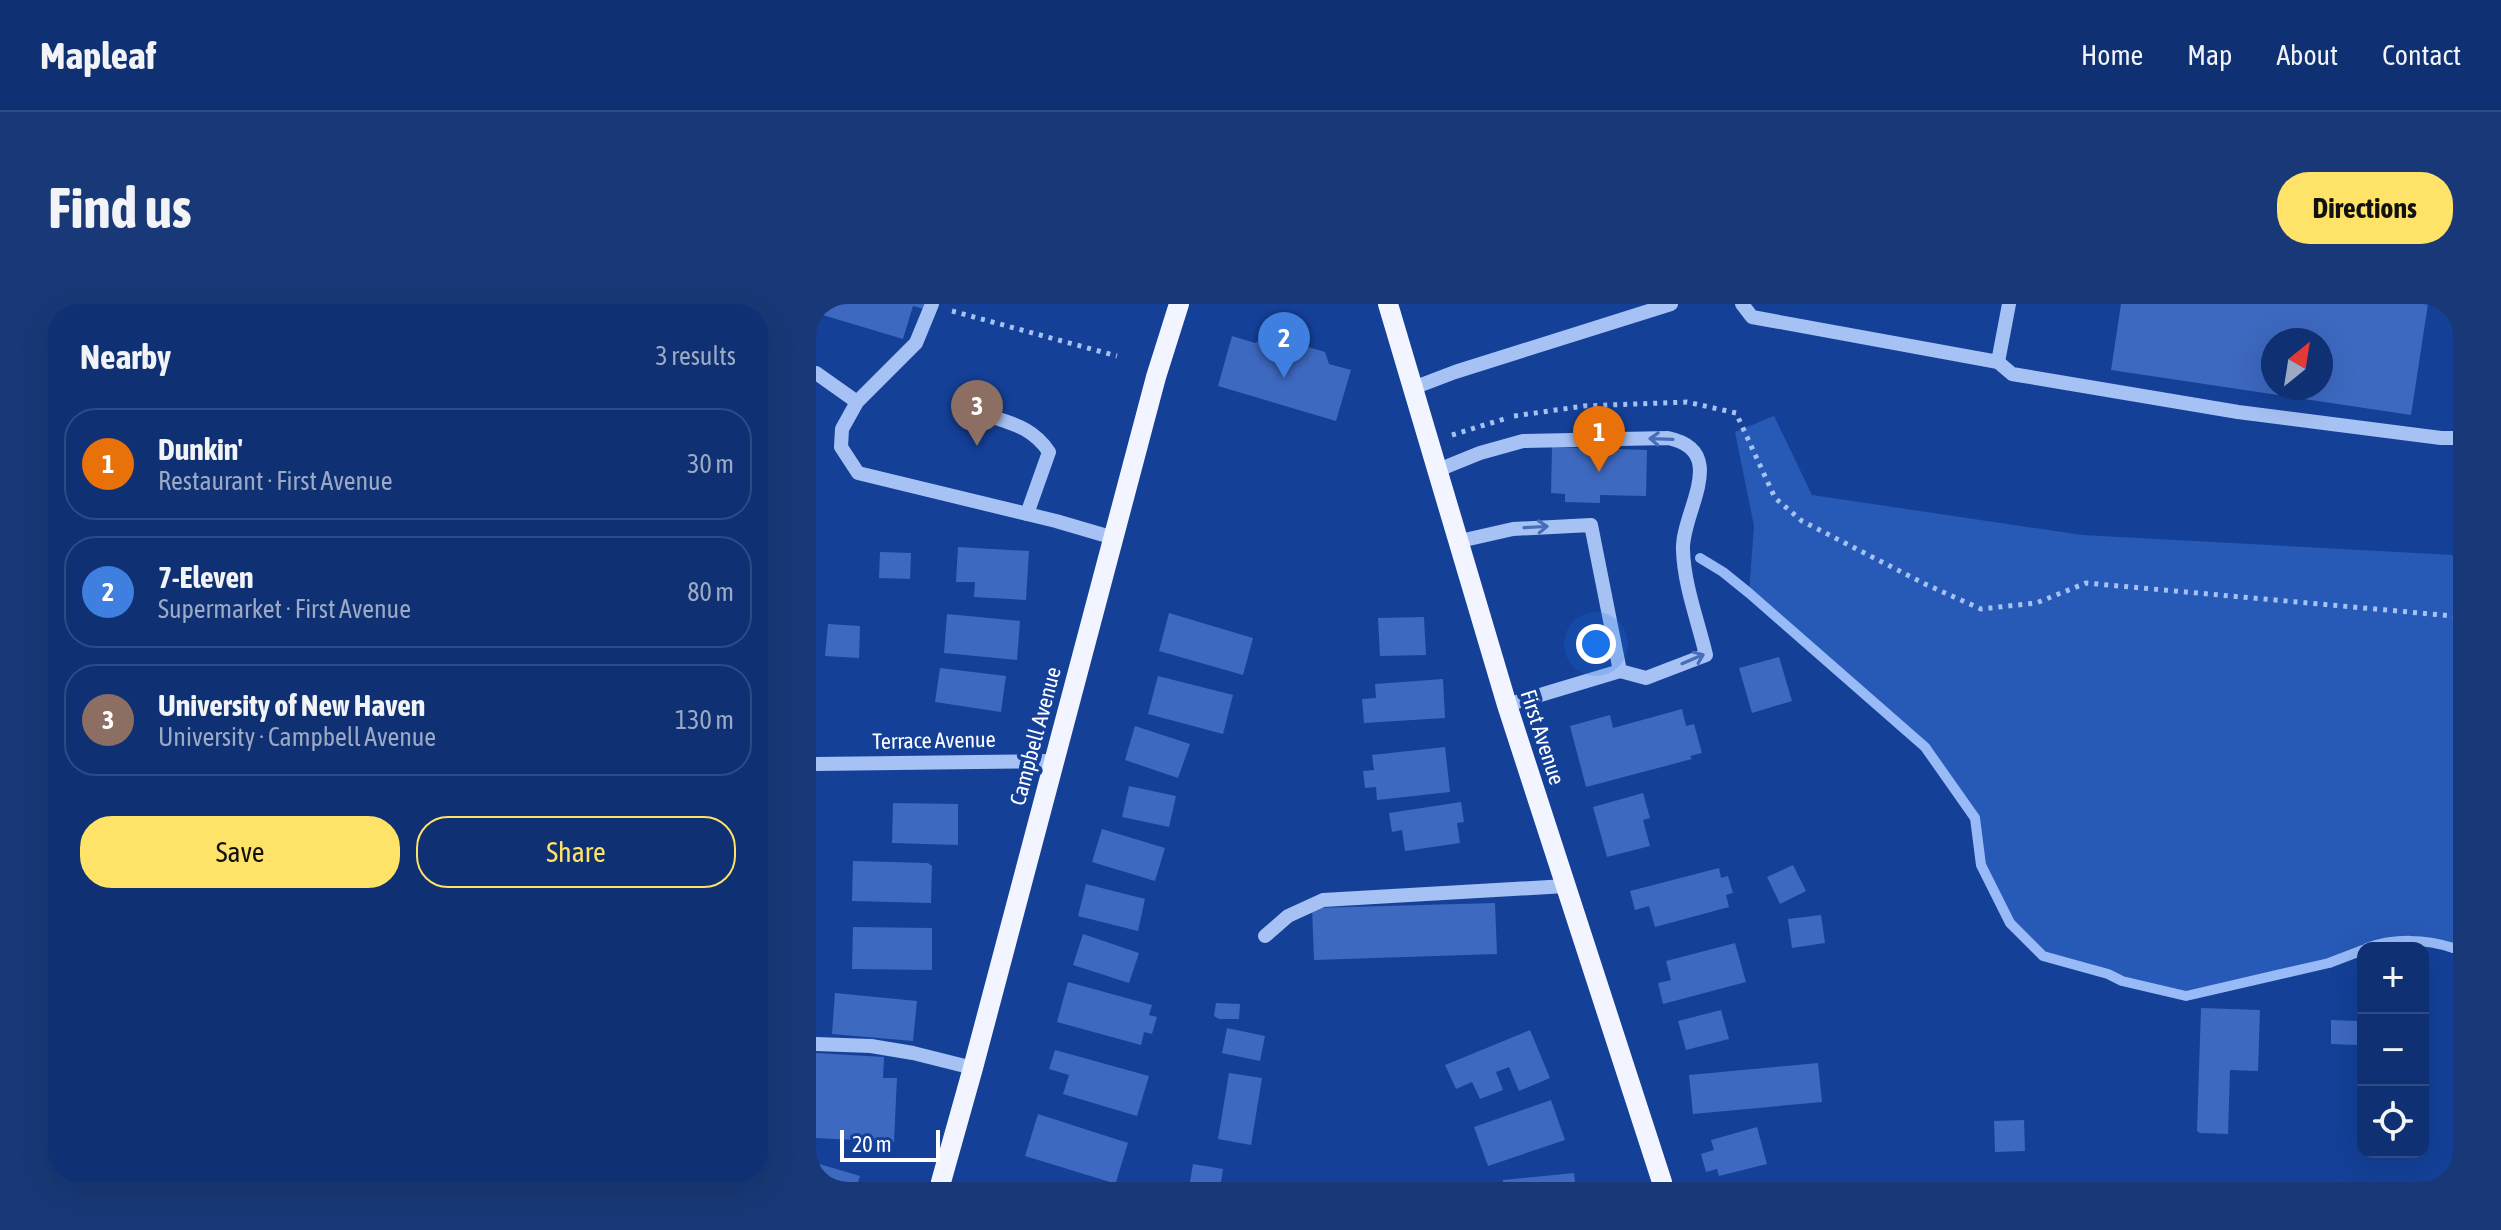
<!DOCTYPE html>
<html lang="en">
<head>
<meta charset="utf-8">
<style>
  body { margin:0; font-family:"Asap Condensed",sans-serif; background:#183877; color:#f1f3f6 }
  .controls { position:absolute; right:24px; bottom:24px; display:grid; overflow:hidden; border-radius:16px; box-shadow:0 8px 32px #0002 }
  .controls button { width:72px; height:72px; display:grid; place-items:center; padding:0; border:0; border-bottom:2px solid #2f4b84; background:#0f3072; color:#f1f3f6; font:40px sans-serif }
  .compass { position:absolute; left:1445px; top:24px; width:72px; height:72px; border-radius:50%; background:#0f3072; box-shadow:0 8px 32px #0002; rotate:30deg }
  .scale { position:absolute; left:24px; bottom:20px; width:100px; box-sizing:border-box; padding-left:8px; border:4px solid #fff; border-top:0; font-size:22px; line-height:28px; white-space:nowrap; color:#fff; -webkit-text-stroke:6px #144098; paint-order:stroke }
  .you { position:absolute; left:780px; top:340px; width:28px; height:28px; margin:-20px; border:6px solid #fff; border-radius:50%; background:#1a73e8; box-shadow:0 0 0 12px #1a73e833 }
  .badge { display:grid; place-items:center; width:52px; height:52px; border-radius:50%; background:#ffe268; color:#fff; font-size:26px; font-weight:700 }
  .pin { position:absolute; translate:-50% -66px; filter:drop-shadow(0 2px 4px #0008) }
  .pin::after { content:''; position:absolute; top:42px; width:28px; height:24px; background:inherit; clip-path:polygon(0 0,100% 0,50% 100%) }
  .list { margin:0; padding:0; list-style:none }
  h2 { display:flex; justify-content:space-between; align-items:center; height:104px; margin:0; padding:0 32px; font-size:34px }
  h2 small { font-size:26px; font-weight:400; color:#9ba9c4 }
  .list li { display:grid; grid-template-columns:52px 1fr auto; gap:24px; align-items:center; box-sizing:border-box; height:112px; margin:0 16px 16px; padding:0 16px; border:2px solid #2f4b84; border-radius:32px }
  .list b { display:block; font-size:30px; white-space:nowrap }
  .list p { margin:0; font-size:26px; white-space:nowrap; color:#9ba9c4 }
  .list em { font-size:26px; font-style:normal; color:#9ba9c4 }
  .actions { display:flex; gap:16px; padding:24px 32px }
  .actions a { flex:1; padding:18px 0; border:2px solid #ffe268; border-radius:32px; text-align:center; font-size:28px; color:#ffe268 }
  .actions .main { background:#ffe268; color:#111 }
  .icon { flex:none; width:44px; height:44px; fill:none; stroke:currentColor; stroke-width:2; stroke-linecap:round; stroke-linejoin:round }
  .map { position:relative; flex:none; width:1637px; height:878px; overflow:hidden; border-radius:32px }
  header { display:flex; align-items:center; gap:48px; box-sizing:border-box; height:112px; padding:0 40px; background:#0f3072; border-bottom:2px solid #2f4b84 }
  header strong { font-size:38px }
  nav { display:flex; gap:44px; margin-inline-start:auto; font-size:28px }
  .intro { display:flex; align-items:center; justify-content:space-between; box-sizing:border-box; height:192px; padding:0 48px }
  h1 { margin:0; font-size:56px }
  .button { padding:20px 36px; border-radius:32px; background:#ffe268; color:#111; font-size:28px; font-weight:700 }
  main { display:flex; gap:48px; padding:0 48px }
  aside { flex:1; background:#0f3072; border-radius:32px; box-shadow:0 8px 32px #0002 }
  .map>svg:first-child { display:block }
  .green { fill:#2759b6 }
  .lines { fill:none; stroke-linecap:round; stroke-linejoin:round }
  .stream { stroke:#98baf6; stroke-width:10 }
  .building { fill:#3d69c0; fill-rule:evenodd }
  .path { stroke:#a6c1f3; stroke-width:5; stroke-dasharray:4 6; stroke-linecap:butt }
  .minor { stroke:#a6c1f3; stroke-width:14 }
  .major { stroke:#f2f5ff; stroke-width:20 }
  .oneway { stroke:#476db8 }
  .labels { text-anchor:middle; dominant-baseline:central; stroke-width:8; stroke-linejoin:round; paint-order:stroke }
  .street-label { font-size:22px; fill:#fff; stroke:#144098 }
</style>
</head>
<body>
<header>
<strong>Mapleaf</strong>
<nav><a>Home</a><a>Map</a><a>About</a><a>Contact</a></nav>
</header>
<div class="intro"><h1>Find us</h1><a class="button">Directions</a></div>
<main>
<aside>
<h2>Nearby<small>3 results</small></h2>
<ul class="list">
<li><span class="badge" style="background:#e8710a">1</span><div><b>Dunkin'</b><p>Restaurant · First Avenue</p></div><em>30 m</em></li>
<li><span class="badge" style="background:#3f7fe0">2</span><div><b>7-Eleven</b><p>Supermarket · First Avenue</p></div><em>80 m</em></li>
<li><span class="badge" style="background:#8d6e63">3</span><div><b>University of New Haven</b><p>University · Campbell Avenue</p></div><em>130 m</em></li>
</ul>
<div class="actions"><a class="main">Save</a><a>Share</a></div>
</aside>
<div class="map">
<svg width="1637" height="878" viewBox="0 0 1637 878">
  <rect width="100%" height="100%" fill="#144098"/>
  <polygon class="green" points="958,112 996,191 1266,231 1637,251 1637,644 1621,638 1569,637 1513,659 1370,692 1306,677 1227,652 1194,619 1165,561 1159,514 1109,443 933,289 938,222 919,128"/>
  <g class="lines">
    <g class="stream">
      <polyline points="884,254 907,268 933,289 1109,443 1159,514 1165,561 1194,619 1227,652 1292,670 1306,677 1370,692 1513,659 1547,646"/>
      <path d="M1551,644C1578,634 1610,635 1637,644"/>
    </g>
  </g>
  <g class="building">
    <polygon points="0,0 110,0 108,5 97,2 87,35 0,9"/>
    <path d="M1305,0H1612L1595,111L1295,66ZM1457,36H1505V84H1457Z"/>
    <polygon points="451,31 509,48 513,60 535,66 520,117 402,82 416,32 439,39"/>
    <polygon points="736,143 831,146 830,192 784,191 784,199 749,198 749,190 735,189"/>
    <polygon points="142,243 213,247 210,296 158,293 159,278 140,278"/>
    <polygon points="64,248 95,249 94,275 63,274"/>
    <polygon points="353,309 437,334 427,371 343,347"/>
    <polygon points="131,310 204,317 201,356 128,349"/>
    <polygon points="608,313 610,351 564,352 562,314"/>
    <polygon points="12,320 44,322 43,354 9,352"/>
    <polygon points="963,353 976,397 936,409 923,364"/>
    <polygon points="124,364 190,372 185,408 119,398"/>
    <polygon points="342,372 417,391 407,430 332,410"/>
    <polygon points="627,375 629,414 548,419 546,395 560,394 559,380"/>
    <polygon points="866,405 870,422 878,420 886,449 874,452 876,455 770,483 754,422 794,411 797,424"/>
    <polygon points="319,422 374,440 362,474 309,456"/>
    <polygon points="629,443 634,488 561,496 560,483 549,484 547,467 558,466 556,451"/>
    <polygon points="313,482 360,492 353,523 306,513"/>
    <polygon points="827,489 834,514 827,516 834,542 791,553 777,503"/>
    <polygon points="645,498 648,518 641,519 644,539 589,547 586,526 576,528 573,509"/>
    <polygon points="77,499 142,500 142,541 76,539"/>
    <polygon points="286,525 349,544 339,577 276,558"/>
    <polygon points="37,557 112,559 116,562 115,599 36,597"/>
    <polygon points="977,561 990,587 964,600 951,573"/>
    <polygon points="903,564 905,574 912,572 917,589 910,591 913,603 839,623 833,602 819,606 814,587"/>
    <polygon points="270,580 329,595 322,627 262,612"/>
    <polygon points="679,599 681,650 498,656 496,604"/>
    <polygon points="1005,611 1009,639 976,644 972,615"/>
    <polygon points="37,623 116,624 116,666 36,665"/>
    <polygon points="267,630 323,649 313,679 257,661"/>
    <polygon points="919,639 930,678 847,700 842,679 855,676 850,657"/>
    <polygon points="252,678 336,701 333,711 341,713 336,730 328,728 325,741 241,718"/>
    <polygon points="19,689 101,697 97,737 16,730"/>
    <polygon points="400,699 424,700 423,715 403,715 398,712"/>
    <polygon points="1385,704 1444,706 1442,767 1414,766 1412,830 1384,829 1381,827"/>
    <polygon points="905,706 913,735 870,746 862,717"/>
    <polygon points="1515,716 1542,717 1542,741 1515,740"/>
    <polygon points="411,724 449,732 444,757 406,749"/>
    <polygon points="714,726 734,774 703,787 693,763 680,768 687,786 664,795 656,778 640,785 629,761"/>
    <polygon points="239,746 333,772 321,812 247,790 253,771 233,765"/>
    <polygon points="0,749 68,753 67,774 81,774 78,838 0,834"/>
    <polygon points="1002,759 1006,798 877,810 873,771"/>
    <polygon points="413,769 446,774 435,841 402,835"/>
    <polygon points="735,796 749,836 672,862 658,823"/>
    <polygon points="222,810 312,839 300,878 294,878 209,852"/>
    <polygon points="1208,816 1209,847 1179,848 1178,817"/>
    <polygon points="941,823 951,860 903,872 901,865 890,868 885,850 898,846 895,836"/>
    <polygon points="0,859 44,872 42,878 0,878"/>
    <polygon points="377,860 407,865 405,878 374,878"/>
    <polygon points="758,869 759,878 687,878 687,876"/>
  </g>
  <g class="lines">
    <g class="path">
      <polyline points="136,7 301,52"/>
      <polyline points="698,112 768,102 871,98 920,109 959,194 986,217 1109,280 1165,305 1220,299 1270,279 1637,312"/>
      <polyline points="636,131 688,115"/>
    </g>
    <g class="minor">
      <polyline points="116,0 100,39 41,98 26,125 25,143 42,169 240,217 298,234"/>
      <polyline points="926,0 936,13 1182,58 1193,0"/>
      <polyline points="1182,58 1196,70 1422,108 1625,134 1637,134"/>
      <polyline points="0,69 41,98"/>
      <polyline points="597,84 639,68 855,0"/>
      <path d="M165,109C193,119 216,122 233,148L211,210"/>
      <path d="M622,166L664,149L707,137L852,134C915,147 865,209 867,246C868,281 882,317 890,351L830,374L804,367L691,401"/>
      <polyline points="644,237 697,225 775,221 804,367"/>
      <polyline points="0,460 238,457"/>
      <polyline points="449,632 472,612 507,596 750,582"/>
      <polyline points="0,740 55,742 97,749 157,764"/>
    </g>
    <g class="major">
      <polyline points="572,0 691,401 846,878"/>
      <polyline points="125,878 157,764 340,73 363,0"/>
    </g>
  </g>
  <defs><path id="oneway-shaft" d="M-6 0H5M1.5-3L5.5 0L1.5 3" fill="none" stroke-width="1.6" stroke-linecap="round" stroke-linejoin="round" transform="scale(2)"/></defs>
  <g class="oneway">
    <use href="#oneway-shaft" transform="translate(845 135) rotate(-178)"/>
    <use href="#oneway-shaft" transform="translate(720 223) rotate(-3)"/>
    <use href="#oneway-shaft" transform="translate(877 355) rotate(-23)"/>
  </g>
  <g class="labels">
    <g class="street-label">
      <text transform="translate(219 432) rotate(-75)">Campbell Avenue</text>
      <text transform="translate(727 433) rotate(72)">First Avenue</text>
      <text transform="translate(118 436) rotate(-1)">Terrace Avenue</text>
    </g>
  </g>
</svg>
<div class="controls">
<button>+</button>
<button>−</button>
<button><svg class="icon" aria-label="locate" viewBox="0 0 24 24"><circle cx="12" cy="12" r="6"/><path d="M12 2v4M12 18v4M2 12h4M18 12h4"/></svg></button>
</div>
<svg class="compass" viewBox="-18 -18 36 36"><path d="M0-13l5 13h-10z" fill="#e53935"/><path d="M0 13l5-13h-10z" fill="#9ba9c4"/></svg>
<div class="scale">20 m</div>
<div class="you"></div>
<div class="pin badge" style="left:783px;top:168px;background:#e8710a">1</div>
<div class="pin badge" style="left:468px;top:74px;background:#3f7fe0">2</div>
<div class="pin badge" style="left:161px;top:142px;background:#8d6e63">3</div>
</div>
</main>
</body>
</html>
